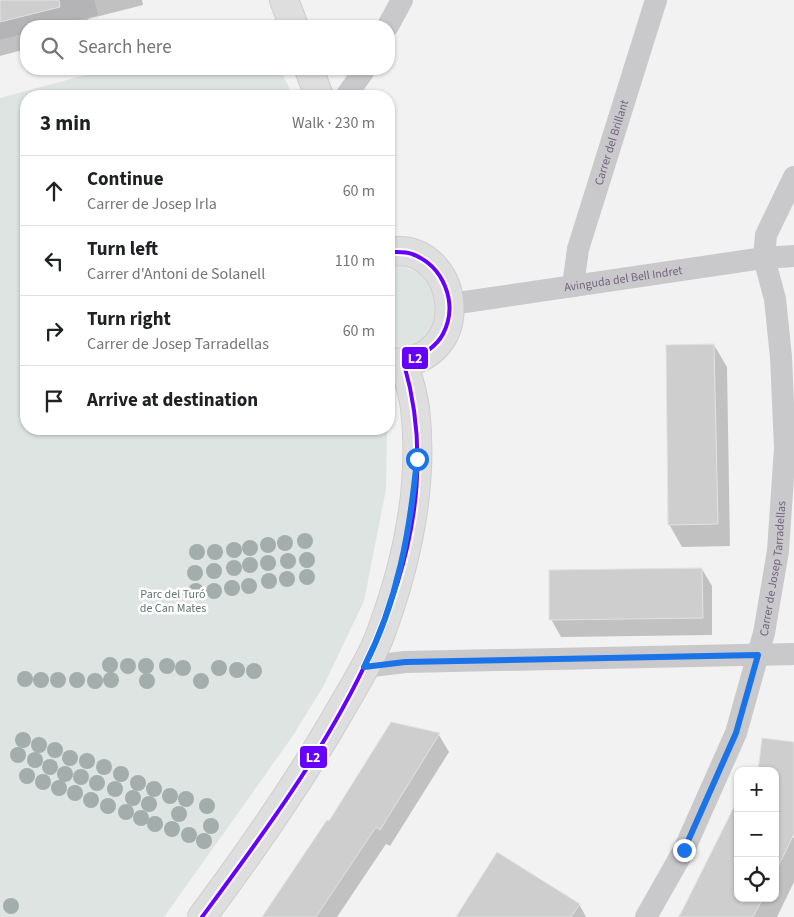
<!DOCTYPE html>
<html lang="en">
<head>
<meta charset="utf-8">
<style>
  body { margin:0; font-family:"Source Sans 3",sans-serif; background:#f6f6f6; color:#202124 }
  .controls { position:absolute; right:15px; bottom:15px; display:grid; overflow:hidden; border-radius:10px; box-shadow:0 1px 4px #0004 }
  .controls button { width:45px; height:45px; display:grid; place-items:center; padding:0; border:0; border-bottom:1px solid #e0e0e0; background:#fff; color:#202124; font:25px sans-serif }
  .stop { position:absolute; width:15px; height:15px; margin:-11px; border:4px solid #1a73e8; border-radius:50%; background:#fff }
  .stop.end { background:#1a73e8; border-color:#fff; box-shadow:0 1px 5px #0008 }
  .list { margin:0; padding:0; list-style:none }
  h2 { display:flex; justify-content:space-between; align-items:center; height:65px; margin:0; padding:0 20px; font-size:21px }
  h2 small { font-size:16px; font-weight:400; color:#757577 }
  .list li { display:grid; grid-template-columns:32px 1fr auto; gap:15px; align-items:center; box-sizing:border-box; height:70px; padding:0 20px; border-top:1px solid #e0e0e0 }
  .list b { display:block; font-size:19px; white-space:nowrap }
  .list p { margin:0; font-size:16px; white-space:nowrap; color:#757577 }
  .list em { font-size:16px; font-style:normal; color:#757577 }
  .icon { flex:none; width:28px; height:28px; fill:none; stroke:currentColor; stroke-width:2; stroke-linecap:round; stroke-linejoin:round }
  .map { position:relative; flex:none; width:794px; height:917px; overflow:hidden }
  .search { position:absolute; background:#fff; box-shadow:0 1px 4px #0004; left:20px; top:20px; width:375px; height:55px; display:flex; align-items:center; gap:12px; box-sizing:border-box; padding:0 18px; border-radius:20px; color:#757577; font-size:19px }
  .panel { position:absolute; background:#fff; box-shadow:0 1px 4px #0004; left:20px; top:90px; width:375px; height:345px; border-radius:20px }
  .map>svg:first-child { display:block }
  .built { fill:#e2e2e4 }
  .green { fill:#dee4e2 }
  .shadow { fill:#0003 }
  .building { fill:#cececf; stroke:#e1e2e1 }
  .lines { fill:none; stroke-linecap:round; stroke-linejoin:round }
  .secondary-casing { stroke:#cececf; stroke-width:30 }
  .street { stroke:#c9c8ca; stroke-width:22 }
  .secondary { stroke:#dedede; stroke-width:28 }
  .bus-1-casing { stroke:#fff; stroke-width:8 }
  .bus-1 { stroke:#60f; stroke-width:4 }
  .tree { fill:#a3aeac }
  .route { stroke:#1a73e8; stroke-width:6 }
  .labels { text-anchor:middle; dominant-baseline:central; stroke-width:5; stroke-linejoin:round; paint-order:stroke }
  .street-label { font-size:12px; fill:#72657e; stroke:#fff }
  .park-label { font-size:12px; fill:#637674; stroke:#fff }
  .line-badge { stroke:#fff; stroke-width:2 }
  .badge-label { font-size:14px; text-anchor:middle; font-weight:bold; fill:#fff }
</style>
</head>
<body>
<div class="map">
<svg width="794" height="917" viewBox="0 0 794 917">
  <rect width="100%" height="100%" fill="#f1f2f1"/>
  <polygon class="built" points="0,0 94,0 98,15 53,26 26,26 26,33 0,40"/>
  <g class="green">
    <polygon points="108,69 280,69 293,96 26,96 26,429 387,429 386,489 364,601 323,687 292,737 164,917 0,917 0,98"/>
    <path d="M395,265C407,268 418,270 427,280C443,298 439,334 416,345C408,349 397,349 389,350V266Z"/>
  </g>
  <g class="shadow">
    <polygon points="0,0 142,0 143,5 88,19 90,25 83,26 26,26 26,49 0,56"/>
    <polygon points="714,345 727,367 730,546 682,547 669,524"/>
    <polygon points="702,569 712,586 712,635 561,637 551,619"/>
    <polygon points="439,735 449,752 390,846 386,844 337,917 264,917 329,823"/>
    <polygon points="775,827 794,838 794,882 777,917 678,917 680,914 738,898 775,898"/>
    <polygon points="579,904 586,917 458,917"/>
  </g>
  <g class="building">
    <polygon points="0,0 59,0 60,7 0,22"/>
    <polygon points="714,344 718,524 668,525 666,345"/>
    <polygon points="702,568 703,618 549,620 549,570"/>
    <polygon points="391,722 440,733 380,830 376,827 316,917 262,917 327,820 329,821"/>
    <polygon points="762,738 794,742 794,834 775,873 775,771 758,771"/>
    <polygon points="738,799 738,898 763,898 753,917 679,917"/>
    <polygon points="497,852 580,904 571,917 456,917"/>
  </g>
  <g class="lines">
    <defs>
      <g id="secondary">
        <polyline points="284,0 294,26"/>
        <polyline points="309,69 319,96"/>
        <path d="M389,252C460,240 479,365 389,363"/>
        <path d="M202,917C252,850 300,781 341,709C354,686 369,663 379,638C406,567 424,485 415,408C413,393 408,378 404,364"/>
      </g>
    </defs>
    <use href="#secondary" class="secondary-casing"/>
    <g class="street">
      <polyline points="388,26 402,0"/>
      <polyline points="346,96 365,69"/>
      <path id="s1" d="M573,286L578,249L656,0"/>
      <path id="s2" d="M451,304L764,258L794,256"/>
      <polyline points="364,667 405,662 794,654"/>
      <path id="s3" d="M646,917L684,850L736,733L764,633L778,551L785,448L781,357L775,299L764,258L766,235L794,177"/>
    </g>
    <use href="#secondary" class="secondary"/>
    <defs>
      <path id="bus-1" d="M202,917C316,763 463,567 404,364C419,356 435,349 443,334C459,303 443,265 412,254C405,251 396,252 389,252"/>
    </defs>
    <use href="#bus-1" class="bus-1-casing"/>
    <use href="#bus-1" class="bus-1"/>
  </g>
  <g class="tree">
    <circle cx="305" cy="541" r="8"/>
    <circle cx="285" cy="543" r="8"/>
    <circle cx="268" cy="545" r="8"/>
    <circle cx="250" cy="548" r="8"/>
    <circle cx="234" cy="550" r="8"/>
    <circle cx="197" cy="552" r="8"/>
    <circle cx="215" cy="552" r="8"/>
    <circle cx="307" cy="560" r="8"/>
    <circle cx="288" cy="561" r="8"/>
    <circle cx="268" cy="563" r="8"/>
    <circle cx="250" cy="565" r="8"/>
    <circle cx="234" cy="568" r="8"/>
    <circle cx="214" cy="571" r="8"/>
    <circle cx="195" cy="573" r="8"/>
    <circle cx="307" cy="577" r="8"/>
    <circle cx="287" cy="579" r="8"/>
    <circle cx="269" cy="581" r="8"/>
    <circle cx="249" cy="586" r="8"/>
    <circle cx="232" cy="588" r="8"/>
    <circle cx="196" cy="591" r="8"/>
    <circle cx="214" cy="591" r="8"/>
    <circle cx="110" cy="665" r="8"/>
    <circle cx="128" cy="666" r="8"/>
    <circle cx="146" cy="666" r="8"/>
    <circle cx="167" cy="666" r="8"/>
    <circle cx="183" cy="668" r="8"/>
    <circle cx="219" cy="668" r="8"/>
    <circle cx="237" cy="670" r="8"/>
    <circle cx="254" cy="671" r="8"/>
    <circle cx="25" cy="679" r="8"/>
    <circle cx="41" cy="680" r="8"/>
    <circle cx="58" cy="680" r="8"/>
    <circle cx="77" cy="680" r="8"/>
    <circle cx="111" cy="680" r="8"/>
    <circle cx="95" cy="681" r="8"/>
    <circle cx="147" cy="681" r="8"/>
    <circle cx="201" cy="681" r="8"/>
    <circle cx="23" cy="740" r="8"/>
    <circle cx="39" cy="745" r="8"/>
    <circle cx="55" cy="750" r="8"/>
    <circle cx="18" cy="755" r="8"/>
    <circle cx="70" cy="758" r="8"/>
    <circle cx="35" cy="760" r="8"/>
    <circle cx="87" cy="761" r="8"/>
    <circle cx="50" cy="767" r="8"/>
    <circle cx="104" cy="767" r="8"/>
    <circle cx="65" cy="774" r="8"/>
    <circle cx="121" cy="774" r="8"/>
    <circle cx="27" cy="776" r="8"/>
    <circle cx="81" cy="777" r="8"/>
    <circle cx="43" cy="782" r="8"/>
    <circle cx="97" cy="783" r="8"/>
    <circle cx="138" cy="783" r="8"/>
    <circle cx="59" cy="788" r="8"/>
    <circle cx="115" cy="789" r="8"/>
    <circle cx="154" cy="789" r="8"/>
    <circle cx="75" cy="793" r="8"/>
    <circle cx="170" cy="796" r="8"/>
    <circle cx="133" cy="798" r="8"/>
    <circle cx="186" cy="799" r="8"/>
    <circle cx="91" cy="800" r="8"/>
    <circle cx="149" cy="804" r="8"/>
    <circle cx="108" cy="806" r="8"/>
    <circle cx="207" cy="806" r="8"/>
    <circle cx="126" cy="812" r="8"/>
    <circle cx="179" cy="814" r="8"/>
    <circle cx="141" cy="818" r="8"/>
    <circle cx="155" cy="824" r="8"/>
    <circle cx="211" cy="826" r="8"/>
    <circle cx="172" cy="829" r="8"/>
    <circle cx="189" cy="835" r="8"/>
    <circle cx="204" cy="841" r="8"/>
    <circle cx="11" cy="906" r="8"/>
  </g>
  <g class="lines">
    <path class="route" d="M417,459C410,531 398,601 364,667L405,662L758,655L736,733L684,850"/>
  </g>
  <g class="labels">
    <g class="street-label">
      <text stroke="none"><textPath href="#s1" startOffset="149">Carrer del Brillant</textPath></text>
      <text stroke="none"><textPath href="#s2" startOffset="174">Avinguda del Bell Indret</textPath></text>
      <text stroke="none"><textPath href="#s3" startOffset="374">Carrer de Josep Tarradellas</textPath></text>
    </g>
    <g class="park-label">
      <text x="173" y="594">Parc del Turó<tspan x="173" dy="14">de Can Mates</tspan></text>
    </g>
  </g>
  <g class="line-badge">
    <rect x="401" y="346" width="28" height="24" rx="5" fill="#60f"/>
    <rect x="299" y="745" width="29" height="24" rx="5" fill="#60f"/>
  </g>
  <g class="badge-label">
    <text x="415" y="363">L2</text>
    <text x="313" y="762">L2</text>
  </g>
</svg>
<div class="controls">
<button>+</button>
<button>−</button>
<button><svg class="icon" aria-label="locate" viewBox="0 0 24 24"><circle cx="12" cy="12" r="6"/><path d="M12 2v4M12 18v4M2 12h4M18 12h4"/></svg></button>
</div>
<div class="stop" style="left:417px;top:459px"></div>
<div class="stop end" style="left:684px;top:850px"></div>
<div class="search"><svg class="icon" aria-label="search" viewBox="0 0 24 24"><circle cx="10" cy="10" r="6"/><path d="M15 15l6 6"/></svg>Search here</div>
<section class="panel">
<h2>3 min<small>Walk · 230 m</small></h2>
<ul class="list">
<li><svg class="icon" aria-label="ahead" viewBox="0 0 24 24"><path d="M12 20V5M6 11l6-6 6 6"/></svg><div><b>Continue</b><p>Carrer de Josep Irla</p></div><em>60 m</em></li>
<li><svg class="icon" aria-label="left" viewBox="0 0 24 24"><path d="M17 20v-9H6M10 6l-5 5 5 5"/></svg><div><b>Turn left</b><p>Carrer d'Antoni de Solanell</p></div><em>110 m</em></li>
<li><svg class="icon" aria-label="right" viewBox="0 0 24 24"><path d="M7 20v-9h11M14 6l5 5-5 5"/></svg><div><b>Turn right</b><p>Carrer de Josep Tarradellas</p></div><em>60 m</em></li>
<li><svg class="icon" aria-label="arrive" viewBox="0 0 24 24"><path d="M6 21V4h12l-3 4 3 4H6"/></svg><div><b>Arrive at destination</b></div></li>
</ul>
</section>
</div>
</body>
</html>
